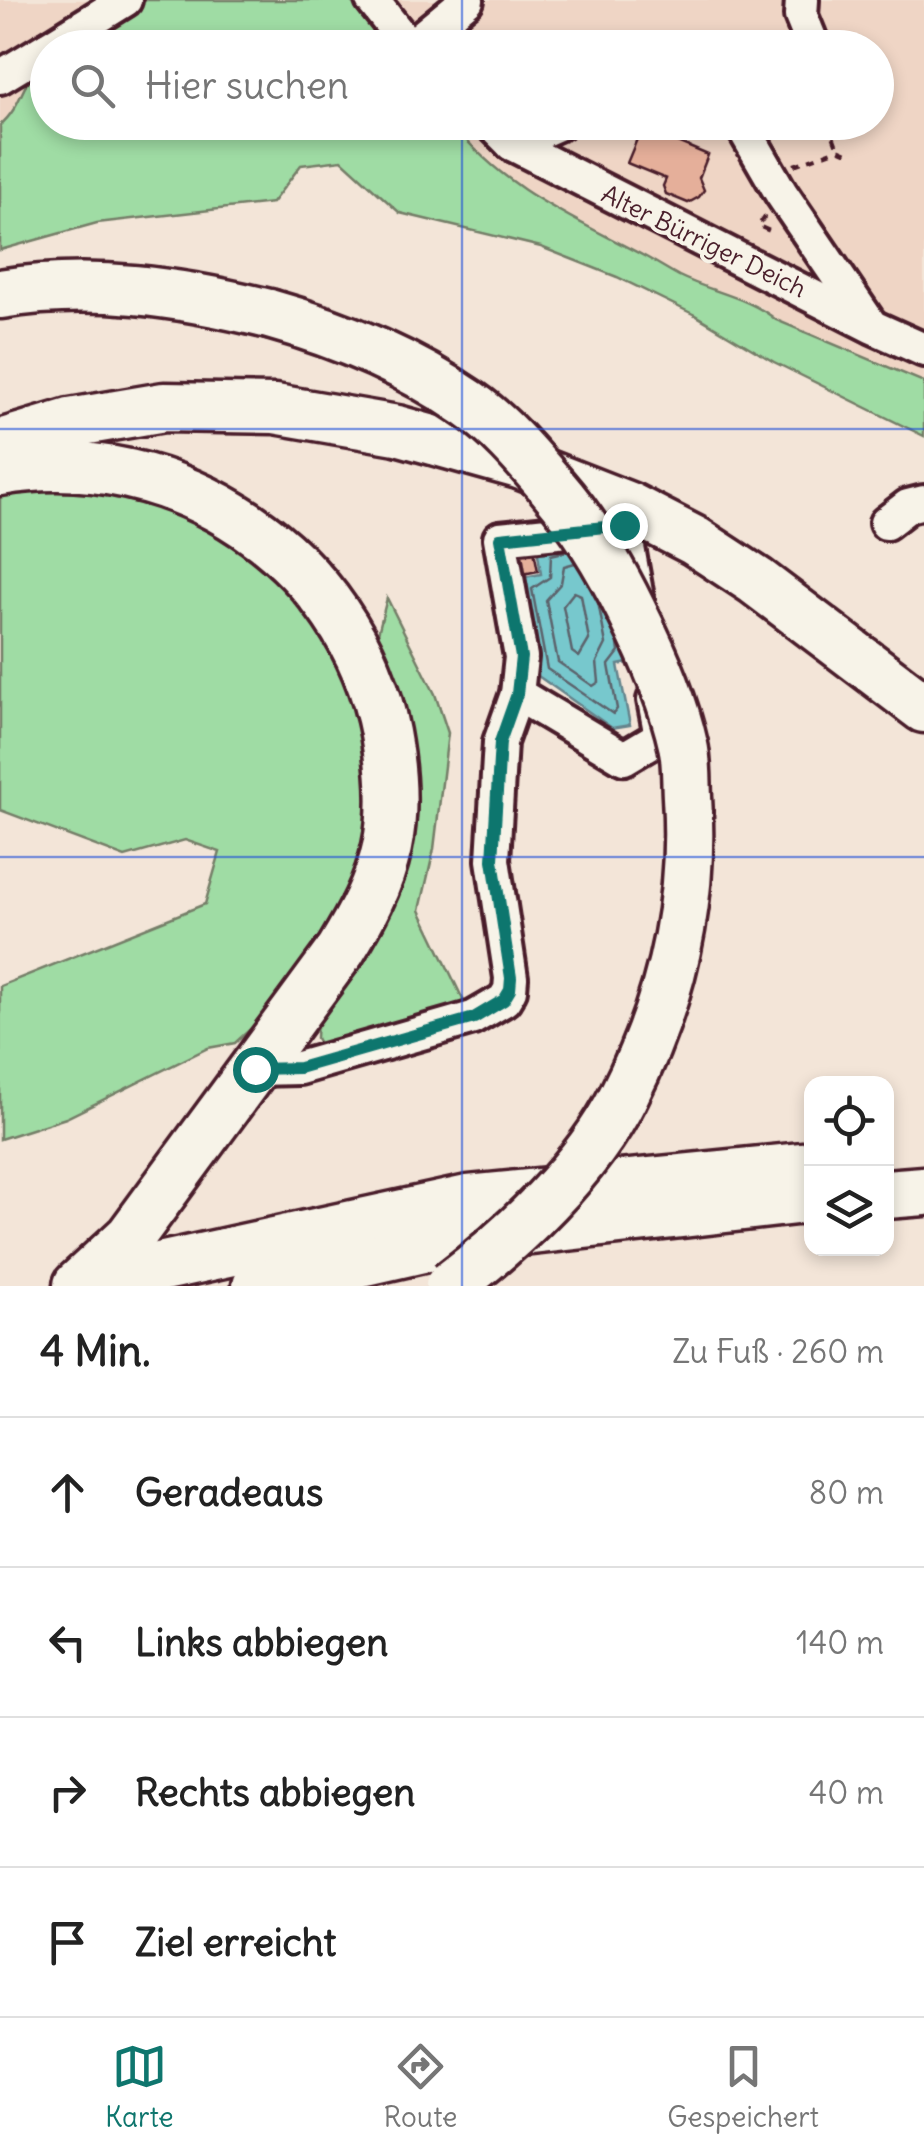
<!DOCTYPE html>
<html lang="de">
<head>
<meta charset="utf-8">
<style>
  body { margin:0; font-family:Delius,sans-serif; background:#f2f2f2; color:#222 }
  .controls { position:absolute; right:30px; bottom:30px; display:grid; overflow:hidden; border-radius:20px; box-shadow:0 5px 15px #0003 }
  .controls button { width:90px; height:90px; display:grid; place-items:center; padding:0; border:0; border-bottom:2px solid #e0e0e0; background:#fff; color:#222; font:50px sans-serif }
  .stop { position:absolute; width:30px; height:30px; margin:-22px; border:8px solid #0f766e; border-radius:50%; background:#fff }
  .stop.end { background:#0f766e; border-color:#fff; box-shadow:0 2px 10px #0008 }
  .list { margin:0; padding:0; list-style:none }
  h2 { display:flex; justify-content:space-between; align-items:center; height:130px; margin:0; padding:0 40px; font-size:42px }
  h2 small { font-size:32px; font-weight:400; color:#767676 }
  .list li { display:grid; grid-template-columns:65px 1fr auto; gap:30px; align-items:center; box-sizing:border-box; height:150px; padding:0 40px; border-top:2px solid #e0e0e0 }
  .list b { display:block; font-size:38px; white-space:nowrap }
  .list em { font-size:32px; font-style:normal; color:#767676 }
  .icon { flex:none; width:55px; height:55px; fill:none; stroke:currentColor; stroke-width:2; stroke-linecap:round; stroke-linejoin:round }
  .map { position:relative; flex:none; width:924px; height:1286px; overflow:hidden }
  .search { position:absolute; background:#fff; box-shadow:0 5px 15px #0003; left:30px; right:30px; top:30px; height:110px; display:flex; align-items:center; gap:25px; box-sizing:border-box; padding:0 35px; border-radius:55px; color:#767676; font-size:38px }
  .sheet { height:730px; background:#fff }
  nav { display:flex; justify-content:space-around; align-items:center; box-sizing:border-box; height:140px; border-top:2px solid #e0e0e0; background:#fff; font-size:28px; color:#767676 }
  nav a { display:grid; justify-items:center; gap:5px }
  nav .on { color:#0f766e }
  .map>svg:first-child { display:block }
  .built { fill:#efd5c5 }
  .green { fill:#9fdca4; stroke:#747e68; stroke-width:2.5 }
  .water { fill:#77c8cd; stroke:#65848c; stroke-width:2.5 }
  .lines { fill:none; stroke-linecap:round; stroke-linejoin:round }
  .shore { stroke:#5c636c; stroke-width:2.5 }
  .building { fill:#e5af9a; stroke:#4a1f2b; stroke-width:2.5 }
  .minor-casing { stroke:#4a1f2b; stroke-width:40 }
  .highway-casing { stroke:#4a1f2b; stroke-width:55 }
  .path { stroke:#4a1f2b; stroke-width:4; stroke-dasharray:8 8; stroke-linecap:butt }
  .minor { stroke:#f7f3e8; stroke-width:32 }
  .highway { stroke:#f7f3e8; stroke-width:48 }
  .highway-bridge-casing { stroke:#4a1f2b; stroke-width:55; stroke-linecap:butt }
  .highway-bridge { stroke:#f7f3e8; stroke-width:48 }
  .route { stroke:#0f766e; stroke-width:12 }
  .grid { fill:none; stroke:#1d4ed8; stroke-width:2.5; stroke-opacity:0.55 }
  .labels { text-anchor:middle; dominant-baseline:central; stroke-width:8; stroke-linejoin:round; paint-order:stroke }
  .street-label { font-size:25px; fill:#4a1f2b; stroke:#f7f3e8 }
</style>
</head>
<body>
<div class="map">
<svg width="924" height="1286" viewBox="0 0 924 1286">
  <rect width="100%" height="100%" fill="#f3e5d8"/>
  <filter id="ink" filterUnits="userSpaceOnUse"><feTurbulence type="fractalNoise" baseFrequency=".01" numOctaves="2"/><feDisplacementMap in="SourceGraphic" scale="20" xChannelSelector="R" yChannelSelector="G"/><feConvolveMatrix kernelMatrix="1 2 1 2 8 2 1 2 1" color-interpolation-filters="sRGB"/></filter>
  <g filter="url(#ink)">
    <g class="built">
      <polygon points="0,0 139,0 35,66 11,116 0,125"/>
      <polygon points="356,0 924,0 924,382 776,320 761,307 678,276 570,219 535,198 475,153 452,123 876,122 876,48 393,47"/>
    </g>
    <g class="green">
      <polygon points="139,0 356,0 393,48 64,48"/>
      <path d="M47,58L48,122L452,123C505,191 572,217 646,257C657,263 668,270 679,276C711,292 749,297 776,320L924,382V436L774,362L695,315L617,277L541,247L400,213L342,160L301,165L272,203L97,223L0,250V125C23,107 23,74 47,58Z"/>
      <polygon points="70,484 171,502 258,555 341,656 366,736 370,798 361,865 307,977 235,1043 208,1048 66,1118 0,1139 0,986 205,904 220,852 185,840 125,857 0,810 0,485"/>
      <polygon points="387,598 435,694 448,733 434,849 420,910 467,1008 322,1049 316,1038 317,1019 379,911 374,649"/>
    </g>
    <polygon class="water" points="607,534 632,662 618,665 630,725 612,728 538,676 519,578 541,574 537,547"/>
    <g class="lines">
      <g class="shore">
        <polyline points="568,551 551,555 550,577 532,589 547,669 613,714 617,709 609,665 619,652 618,644"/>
        <polyline points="575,563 564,566 561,583 546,600 558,662 593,686 599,682 597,662 606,644 598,602"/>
        <polygon points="574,592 581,595 589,640 579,657 572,652 563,606"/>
      </g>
    </g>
    <g class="building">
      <polygon points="642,127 708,155 699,178 704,190 699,197 688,203 666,194 663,186 666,179 627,163"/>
      <polygon points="533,546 538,571 518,575 513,549"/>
    </g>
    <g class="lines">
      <defs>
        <g id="minor">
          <polyline points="372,0 410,48"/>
          <polyline points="802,0 801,16 814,48"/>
          <polyline points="410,47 467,0"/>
          <polyline points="48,48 125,0"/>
          <polyline points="0,77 48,48"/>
          <polyline points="490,122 512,144 873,327 924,350"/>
          <polyline points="740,122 781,193 870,324"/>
          <polyline points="512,144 562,122"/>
          <polyline points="886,523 908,506 924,502"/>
          <polyline points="517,694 624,758 661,736 654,700"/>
          <polyline points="255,1069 299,1068 473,1018 504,1000 510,990 511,978 493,860 500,742 517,694 521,657 500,538 624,525 637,598"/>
        </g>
        <g id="highway">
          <path d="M0,294C92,279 180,292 269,314"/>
          <polyline points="0,444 70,423 164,407 275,409 397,430 519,464 629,507 695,541 756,581 924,708"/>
          <path d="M0,471C175,440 352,557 385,733C392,771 395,809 387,847C379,885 361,917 341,950L130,1237L78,1285"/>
          <polyline points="886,1194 924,1191"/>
          <polyline points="81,1284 468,1200 812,1166"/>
          <polyline points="257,1286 470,1237 796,1200"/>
        </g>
      </defs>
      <use href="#minor" class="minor-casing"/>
      <use href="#highway" class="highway-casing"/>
      <g class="path">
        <polyline points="828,122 838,149"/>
        <polyline points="794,165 838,149 850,154"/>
        <polyline points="765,216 758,226 770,231"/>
      </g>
      <use href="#minor" class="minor"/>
      <use href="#highway" class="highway"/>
      <defs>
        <path id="highway-bridge" d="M269,314C341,334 408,362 469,404C501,426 529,460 554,489C586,526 610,567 631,610C652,652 673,699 683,745C687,761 686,780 687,797C694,902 671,1003 623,1097C587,1169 514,1238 450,1286"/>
      </defs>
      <use href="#highway-bridge" class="highway-bridge-casing"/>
      <use href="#highway-bridge" class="highway-bridge"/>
    </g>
  </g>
  <g class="lines" filter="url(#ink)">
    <polyline class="route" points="255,1069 299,1068 474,1018 504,1000 510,990 511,978 493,860 500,742 517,694 521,657 500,538 624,525"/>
  </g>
  <path class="grid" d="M462,0V48M462,122V1286M0,429H924M0,857H924"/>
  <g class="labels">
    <g class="street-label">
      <text transform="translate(704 241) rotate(26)">Alter Bürriger Deich</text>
    </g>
  </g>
</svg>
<div class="controls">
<button><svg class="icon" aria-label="locate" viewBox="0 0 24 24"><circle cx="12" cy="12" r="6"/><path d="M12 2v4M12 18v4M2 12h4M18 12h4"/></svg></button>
<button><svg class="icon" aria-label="layers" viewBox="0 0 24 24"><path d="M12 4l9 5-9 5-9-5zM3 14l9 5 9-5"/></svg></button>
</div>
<div class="stop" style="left:255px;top:1069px"></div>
<div class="stop end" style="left:624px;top:525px"></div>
<div class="search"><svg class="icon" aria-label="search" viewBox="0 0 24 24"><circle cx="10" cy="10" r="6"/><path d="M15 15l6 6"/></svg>Hier suchen</div>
</div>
<section class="sheet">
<h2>4 Min.<small>Zu Fuß · 260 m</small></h2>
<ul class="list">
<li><svg class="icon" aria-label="ahead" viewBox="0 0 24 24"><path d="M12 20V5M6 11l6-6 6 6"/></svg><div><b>Geradeaus</b></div><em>80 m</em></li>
<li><svg class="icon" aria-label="left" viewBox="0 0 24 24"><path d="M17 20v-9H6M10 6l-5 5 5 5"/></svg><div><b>Links abbiegen</b></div><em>140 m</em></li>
<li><svg class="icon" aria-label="right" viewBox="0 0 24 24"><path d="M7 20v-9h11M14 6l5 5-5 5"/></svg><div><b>Rechts abbiegen</b></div><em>40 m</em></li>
<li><svg class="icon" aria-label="arrive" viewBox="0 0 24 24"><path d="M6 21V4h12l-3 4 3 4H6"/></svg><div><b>Ziel erreicht</b></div></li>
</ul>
</section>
<nav>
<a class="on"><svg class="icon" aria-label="map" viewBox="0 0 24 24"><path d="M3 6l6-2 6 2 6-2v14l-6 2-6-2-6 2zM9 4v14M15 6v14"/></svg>Karte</a>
<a><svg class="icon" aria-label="directions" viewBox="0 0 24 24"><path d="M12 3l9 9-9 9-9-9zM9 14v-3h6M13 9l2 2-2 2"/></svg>Route</a>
<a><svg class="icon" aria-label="saved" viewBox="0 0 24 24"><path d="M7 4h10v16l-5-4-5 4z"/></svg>Gespeichert</a>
</nav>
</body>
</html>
